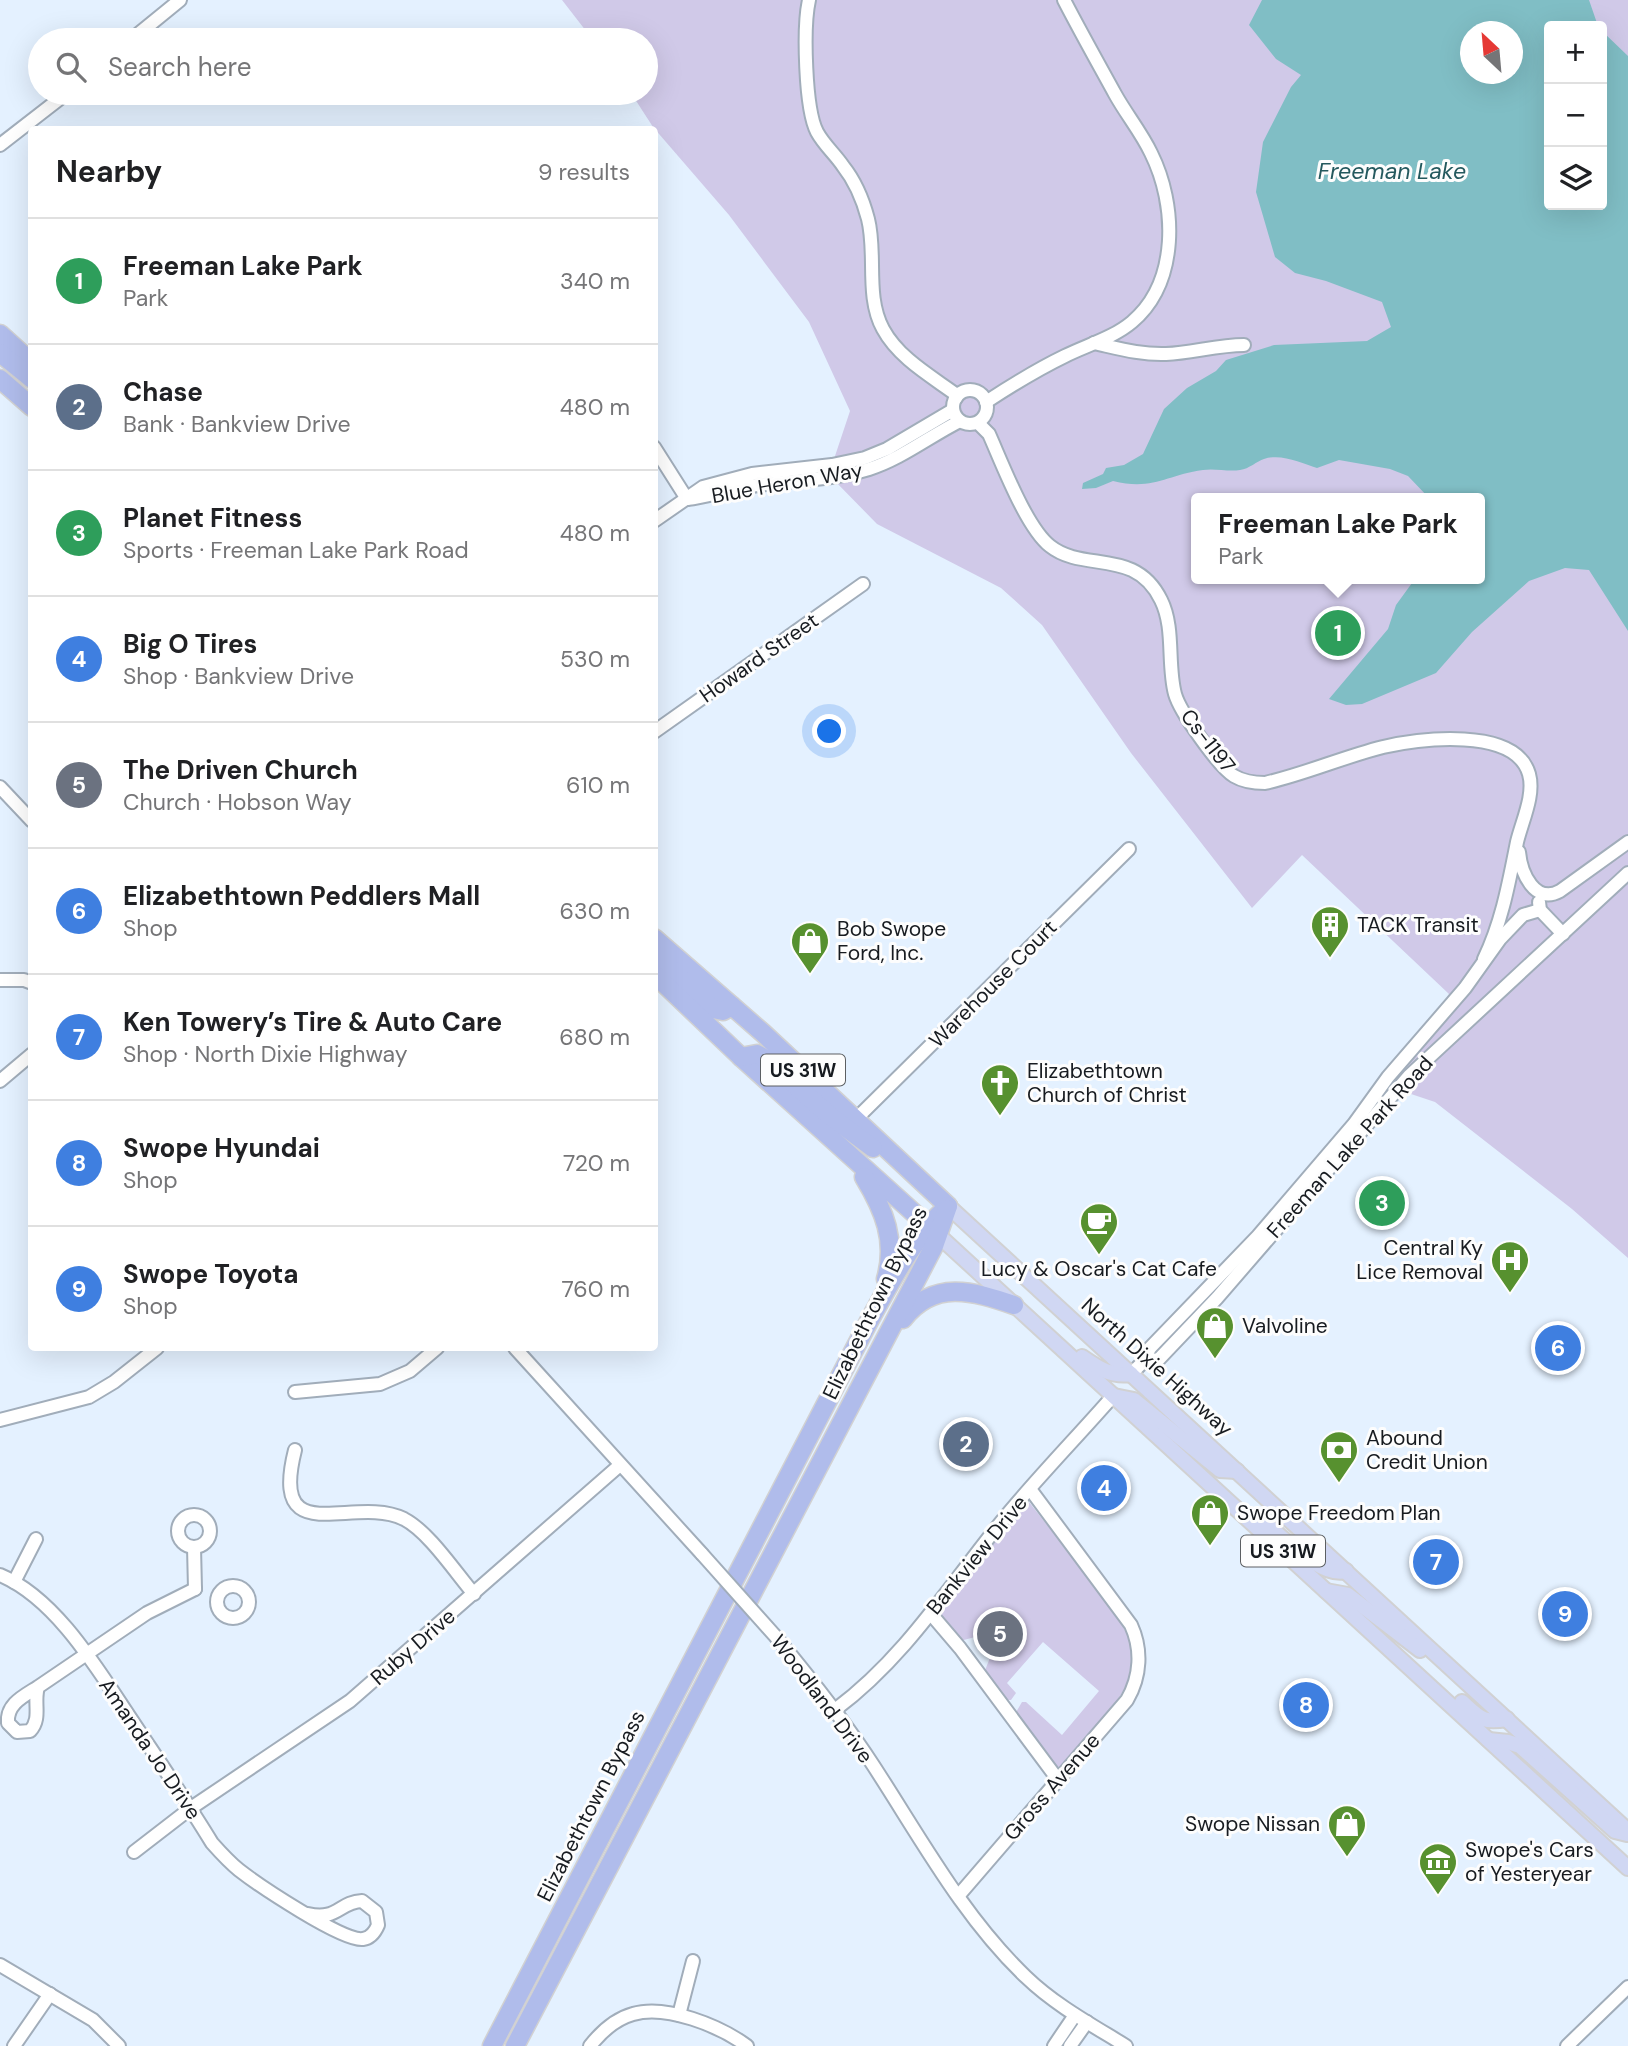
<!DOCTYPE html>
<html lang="en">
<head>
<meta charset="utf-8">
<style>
  body { margin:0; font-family:"DM Sans",sans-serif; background:#f2f2f2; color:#202124 }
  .controls { position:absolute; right:21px; top:21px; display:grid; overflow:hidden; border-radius:7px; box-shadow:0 7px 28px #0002 }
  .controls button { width:63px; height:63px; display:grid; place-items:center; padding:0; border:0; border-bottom:2px solid #e0e0e0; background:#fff; color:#202124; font:35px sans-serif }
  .compass { position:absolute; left:1460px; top:21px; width:63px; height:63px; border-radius:50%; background:#fff; box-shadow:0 7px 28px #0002; rotate:334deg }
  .you { position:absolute; left:830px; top:732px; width:24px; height:24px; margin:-18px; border:5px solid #fff; border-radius:50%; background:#1a73e8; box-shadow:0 0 0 10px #1a73e833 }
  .badge { display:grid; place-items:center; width:46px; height:46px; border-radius:50%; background:#57912f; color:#fff; font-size:23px; font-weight:700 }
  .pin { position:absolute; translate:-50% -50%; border:4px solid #fff; box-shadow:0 2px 7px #0006 }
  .popup { position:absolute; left:1191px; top:493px; width:294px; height:91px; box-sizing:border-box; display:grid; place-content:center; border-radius:7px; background:#fff; filter:drop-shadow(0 2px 5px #0005); font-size:23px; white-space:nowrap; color:#757577 }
  .popup b { font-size:26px; color:#202124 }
  .popup::after { content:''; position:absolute; left:50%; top:100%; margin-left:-14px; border:14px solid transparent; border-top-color:#fff }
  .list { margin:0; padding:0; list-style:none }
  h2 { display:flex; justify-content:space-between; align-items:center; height:91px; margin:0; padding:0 28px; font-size:30px }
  h2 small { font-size:23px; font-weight:400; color:#757577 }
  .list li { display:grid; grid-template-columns:46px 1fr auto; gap:21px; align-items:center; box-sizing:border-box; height:126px; padding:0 28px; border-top:2px solid #e0e0e0 }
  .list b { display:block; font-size:26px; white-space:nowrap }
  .list p { margin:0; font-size:23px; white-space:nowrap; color:#757577 }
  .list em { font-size:23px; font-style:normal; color:#757577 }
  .icon { flex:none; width:38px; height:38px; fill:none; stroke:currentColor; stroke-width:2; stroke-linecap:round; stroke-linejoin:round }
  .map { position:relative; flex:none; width:1628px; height:2046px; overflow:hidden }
  .search { position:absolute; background:#fff; box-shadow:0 7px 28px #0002; left:28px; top:28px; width:630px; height:77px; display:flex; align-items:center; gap:18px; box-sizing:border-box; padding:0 24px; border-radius:38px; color:#757577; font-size:26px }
  .panel { position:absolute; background:#fff; box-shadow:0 7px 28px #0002; left:28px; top:126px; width:630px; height:1225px; border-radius:7px }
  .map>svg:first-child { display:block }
  .green { fill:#d0c9e8; fill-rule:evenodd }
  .water { fill:#80bec5; fill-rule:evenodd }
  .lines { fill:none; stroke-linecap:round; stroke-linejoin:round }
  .minor-casing { stroke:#a1adba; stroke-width:16 }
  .major-casing { stroke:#d1d1d2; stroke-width:18 }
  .highway-casing { stroke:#d1d1d2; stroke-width:21 }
  .minor { stroke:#fff; stroke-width:12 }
  .major { stroke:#d0d7f3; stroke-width:14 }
  .highway { stroke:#b0bceb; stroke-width:18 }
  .minor-bridge-casing { stroke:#a1adba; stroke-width:16; stroke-linecap:butt }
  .minor-bridge { stroke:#fff; stroke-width:12 }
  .labels { text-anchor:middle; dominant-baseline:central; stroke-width:6; stroke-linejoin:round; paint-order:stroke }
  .shield { fill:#fdfdfd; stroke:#5c5f62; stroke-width:2 }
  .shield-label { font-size:19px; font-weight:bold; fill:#171b20 }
  .street-label { font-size:21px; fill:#171b20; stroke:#fdfdfd }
  .poi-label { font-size:21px; fill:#171b20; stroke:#fdfdfd; text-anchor:start }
  .water-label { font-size:23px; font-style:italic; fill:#24595e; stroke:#fdfdfd }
</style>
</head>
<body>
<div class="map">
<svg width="1628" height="2046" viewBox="0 0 1628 2046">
  <rect width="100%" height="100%" fill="#e4f1ff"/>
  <g class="green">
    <path d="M562,0H1628V1258L1572,1209L1435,1102L1396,1089L1388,1077L1413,1050L1449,994L1302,855L1252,908L1131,753L1042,625L1001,588L877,524L831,477L832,465L850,411L809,322L729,215L653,127L631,93H646V40H593ZM1549,26H1602V205H1549ZM1470,32H1512V74H1470ZM1196,498H1480V579H1196Z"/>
    <polygon points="1029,1502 1114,1610 1128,1636 1133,1661 1130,1679 1116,1703 1056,1771 1015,1714 1022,1702 1026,1702 1062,1735 1099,1691 1043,1642 1007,1683 1016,1693 1011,1700 1005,1700 984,1673 993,1650 998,1652 1004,1647 1005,1637 1018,1637 1020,1619 1014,1611 995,1613 995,1626 985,1625 979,1631 985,1639 975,1637 960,1641 940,1615 1015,1515 1026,1503"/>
  </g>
  <path class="water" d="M1262,0H1589L1598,26H1549V205H1602V31L1628,56V631L1589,570L1565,568L1529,581L1472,632L1436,673L1362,704L1346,705L1329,699L1388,629L1396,605L1412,583L1413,579H1480V498H1429L1408,476L1390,469L1339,460L1317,468C1302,463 1281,453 1264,459C1257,461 1249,469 1240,470C1228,472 1215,468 1203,470C1166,475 1153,491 1113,481L1096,488L1082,489L1083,483L1103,474L1106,468L1124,465L1143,454L1164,409L1187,388L1216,371L1226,360L1274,345L1367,341L1391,327L1382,302L1326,281L1295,273L1275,257L1256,192L1263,142L1291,87L1301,75L1276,59L1249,25ZM1470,32H1512V74H1470Z"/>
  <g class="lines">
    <defs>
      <g id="minor">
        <path d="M809,0C803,27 805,109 817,132C824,145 835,154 843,166C855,181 863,200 868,219C877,254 865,296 883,329C898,357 929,375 954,393L956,398"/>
        <polyline points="131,40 180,0"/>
        <polyline points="0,145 67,93"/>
        <path d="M1094,343C1117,348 1141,355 1166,354C1192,353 1217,345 1244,345"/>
        <circle cx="970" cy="407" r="17"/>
        <path d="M986,402C1012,385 1038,369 1065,356C1087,345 1113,338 1132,322C1179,282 1177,205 1151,153C1141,132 1126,114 1115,94C1098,63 1080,31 1064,0"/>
        <path d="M978,423L989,434C1002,463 1026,527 1050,546C1084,573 1135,547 1161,600C1175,628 1167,664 1175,694C1180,712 1219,767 1234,776C1244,782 1254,783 1265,783C1305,774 1343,757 1383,747C1419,739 1515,726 1529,774C1535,795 1522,821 1517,842C1509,882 1502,922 1484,959"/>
        <polyline points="654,447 687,499"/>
        <path d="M687,499C707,497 725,490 745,487C786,480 829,481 869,469C901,459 930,436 960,421"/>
        <polyline points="654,521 703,487 752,474 832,465 865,458 887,449 953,410"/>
        <polyline points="654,732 863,584"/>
        <polyline points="0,787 32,821"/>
        <path d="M1519,852C1521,873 1535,905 1560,891L1628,842"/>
        <polyline points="1539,902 1540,910 1563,934"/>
        <polyline points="0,980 24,980 32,983"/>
        <polyline points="0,1081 32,1054"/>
        <polyline points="856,1119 1129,849"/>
        <polyline points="515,1348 702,1554"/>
        <polyline points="1143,1362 1159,1359 1217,1298 1409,1076 1628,873"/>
        <polyline points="1131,1374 1143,1362 1150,1348 1258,1236 1354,1124 1388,1077 1465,988 1500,939 1523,915 1540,910"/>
        <polyline points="295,1392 380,1384 410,1371 437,1348"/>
        <polyline points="0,1420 89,1397 114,1382 157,1348"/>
        <path d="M295,1450C269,1553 353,1494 404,1519C429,1532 455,1572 474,1594"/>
        <circle cx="194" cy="1531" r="16"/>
        <polyline points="194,1547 195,1589"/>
        <path d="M0,1575C58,1599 101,1675 135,1725C161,1764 187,1802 212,1843C220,1852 229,1862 239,1870C257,1884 343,1942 363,1939C371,1938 375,1932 378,1925L376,1912L362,1901C339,1902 337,1921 308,1914"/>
        <polyline points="14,1582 36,1539"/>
        <circle cx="233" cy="1602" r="16"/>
        <polyline points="931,1614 960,1648 1059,1781"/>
        <path d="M777,1638C811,1679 844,1720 873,1765C920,1837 963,1917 1026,1977C1055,2005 1092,2025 1126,2046"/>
        <path d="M38,1687C24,1696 6,1704 8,1723L17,1732L30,1731C42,1718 33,1703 38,1687L147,1613L195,1589"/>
        <path d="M836,1709C906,1657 951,1583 1006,1516C1040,1475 1078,1436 1113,1396"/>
        <polyline points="134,1852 191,1808 350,1701 620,1465"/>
        <path d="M959,1895L1127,1700C1141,1676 1142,1649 1131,1625L1030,1489"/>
        <polyline points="0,1965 93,2020 119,2046"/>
        <polyline points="679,2015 693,1961"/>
        <polyline points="14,2046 50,1994"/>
        <path d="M590,2046C601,2032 615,2019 633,2014C666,2004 720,2026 747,2046"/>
        <polyline points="1054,2046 1075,2015"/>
        <polyline points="1070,2046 1087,2022"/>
        <polyline points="1567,2046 1628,1987"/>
      </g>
      <g id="major">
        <polyline points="948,1206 1628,1831"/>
        <polyline points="938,1235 1628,1868"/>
        <path d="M1082,1357C1098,1368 1111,1377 1131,1374"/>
        <polyline points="1114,1396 1134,1400 1220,1470 1237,1471"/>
        <path d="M1267,1525C1286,1540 1322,1578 1346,1571"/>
        <polyline points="1326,1591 1348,1595 1420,1650"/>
        <path d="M1462,1702C1481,1719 1482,1723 1507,1719"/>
        <polyline points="1489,1740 1508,1742 1520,1746 1615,1831 1627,1834"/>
      </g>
      <g id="highway">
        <polyline points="0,334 32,363"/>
        <polyline points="0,353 32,379"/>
        <polyline points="0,379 32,407"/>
        <polyline points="654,938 763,1033 948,1206"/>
        <polyline points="657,956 713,1009 723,1011 732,1006"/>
        <polyline points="654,974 741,1057 935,1232"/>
        <polyline points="741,1057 757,1054 766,1059 829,1115 873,1148"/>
        <path d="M864,1177C884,1210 897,1241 886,1279"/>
        <path d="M903,1319C934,1279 973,1291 1014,1305"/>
        <path d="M492,2046L868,1323C892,1280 912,1239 948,1206"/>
        <polyline points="515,2046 934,1246 947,1209"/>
      </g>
    </defs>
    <use href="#minor" class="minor-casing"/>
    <use href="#major" class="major-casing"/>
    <use href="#highway" class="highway-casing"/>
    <use href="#minor" class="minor"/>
    <use href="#major" class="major"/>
    <use href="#highway" class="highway"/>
    <defs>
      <polyline id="minor-bridge" points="702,1554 777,1638"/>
    </defs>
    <use href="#minor-bridge" class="minor-bridge-casing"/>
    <use href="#minor-bridge" class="minor-bridge"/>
  </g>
  <defs>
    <symbol id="building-pin" viewBox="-11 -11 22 30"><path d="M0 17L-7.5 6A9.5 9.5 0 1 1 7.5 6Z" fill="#57912f" stroke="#fdfdfd"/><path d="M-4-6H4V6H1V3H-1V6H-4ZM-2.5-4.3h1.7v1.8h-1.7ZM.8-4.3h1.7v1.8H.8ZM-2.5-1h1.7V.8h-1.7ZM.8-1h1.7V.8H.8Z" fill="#fff"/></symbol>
    <symbol id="shop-pin" viewBox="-11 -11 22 30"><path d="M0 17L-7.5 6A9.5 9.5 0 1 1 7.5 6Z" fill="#57912f" stroke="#fdfdfd"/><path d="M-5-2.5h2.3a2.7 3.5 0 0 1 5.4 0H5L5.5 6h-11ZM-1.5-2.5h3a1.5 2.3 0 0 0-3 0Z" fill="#fff"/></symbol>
    <symbol id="church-pin" viewBox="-11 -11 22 30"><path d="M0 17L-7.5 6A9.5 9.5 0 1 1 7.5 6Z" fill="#57912f" stroke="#fdfdfd"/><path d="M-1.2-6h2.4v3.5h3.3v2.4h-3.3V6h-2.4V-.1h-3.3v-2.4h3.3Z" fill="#fff"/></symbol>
    <symbol id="cafe-pin" viewBox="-11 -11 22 30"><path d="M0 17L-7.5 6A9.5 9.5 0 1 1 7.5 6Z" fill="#57912f" stroke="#fdfdfd"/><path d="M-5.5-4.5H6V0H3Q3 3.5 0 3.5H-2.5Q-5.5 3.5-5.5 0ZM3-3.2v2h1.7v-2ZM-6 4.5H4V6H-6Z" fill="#fff"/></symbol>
    <symbol id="hospital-pin" viewBox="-11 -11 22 30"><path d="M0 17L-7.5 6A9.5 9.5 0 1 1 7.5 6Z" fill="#57912f" stroke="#fdfdfd"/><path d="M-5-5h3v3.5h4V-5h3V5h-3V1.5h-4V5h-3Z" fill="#fff"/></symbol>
    <symbol id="bank-pin" viewBox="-11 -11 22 30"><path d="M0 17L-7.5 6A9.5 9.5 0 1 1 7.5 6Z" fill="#57912f" stroke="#fdfdfd"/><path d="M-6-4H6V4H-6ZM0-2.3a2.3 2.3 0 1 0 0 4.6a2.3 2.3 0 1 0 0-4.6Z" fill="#fff"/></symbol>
    <symbol id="museum-pin" viewBox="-11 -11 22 30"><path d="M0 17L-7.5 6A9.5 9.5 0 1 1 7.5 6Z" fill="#57912f" stroke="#fdfdfd"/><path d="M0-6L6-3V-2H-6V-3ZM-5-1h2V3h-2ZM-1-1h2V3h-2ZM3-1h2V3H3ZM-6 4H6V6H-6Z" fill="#fff"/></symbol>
  </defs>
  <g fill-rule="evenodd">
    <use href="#building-pin" x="1308" y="903" width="44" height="60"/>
    <use href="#shop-pin" x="788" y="919" width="44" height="60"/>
    <use href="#church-pin" x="978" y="1061" width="44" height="60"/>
    <use href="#cafe-pin" x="1077" y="1200" width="44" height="60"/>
    <use href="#hospital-pin" x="1488" y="1238" width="44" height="60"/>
    <use href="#shop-pin" x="1193" y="1304" width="44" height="60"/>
    <use href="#bank-pin" x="1317" y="1428" width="44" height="60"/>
    <use href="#shop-pin" x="1188" y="1491" width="44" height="60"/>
    <use href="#shop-pin" x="1325" y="1802" width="44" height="60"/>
    <use href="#museum-pin" x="1416" y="1840" width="44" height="60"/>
  </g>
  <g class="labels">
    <g class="shield">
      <rect x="761" y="1054.5" width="84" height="31" rx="5"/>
      <rect x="1241" y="1535.5" width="84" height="31" rx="5"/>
    </g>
    <g class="shield-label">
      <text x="803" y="1070">US 31W</text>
      <text x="1283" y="1551">US 31W</text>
    </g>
    <g class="street-label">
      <text transform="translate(787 483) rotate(-10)">Blue Heron Way</text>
      <text transform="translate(759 658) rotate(-35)">Howard Street</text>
      <text transform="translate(1208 741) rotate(52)">Cs-1197</text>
      <text transform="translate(993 984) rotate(-45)">Warehouse Court</text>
      <text transform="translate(1350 1147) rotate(-48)">Freeman Lake Park Road</text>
      <text transform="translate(875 1303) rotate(-64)">Elizabethtown Bypass</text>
      <text transform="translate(1157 1367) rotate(42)">North Dixie Highway</text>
      <text transform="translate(977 1555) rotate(-51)">Bankview Drive</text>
      <text transform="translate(413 1647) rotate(-41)">Ruby Drive</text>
      <text transform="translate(822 1699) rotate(53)">Woodland Drive</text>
      <text transform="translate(150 1749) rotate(56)">Amanda Jo Drive</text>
      <text transform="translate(1052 1787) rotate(-49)">Gross Avenue</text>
      <text transform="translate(591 1806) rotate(-63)">Elizabethtown Bypass</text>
    </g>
    <g class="poi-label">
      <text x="1357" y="925">TACK Transit</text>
      <text x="837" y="929">Bob Swope<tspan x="837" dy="24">Ford, Inc.</tspan></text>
      <text x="1027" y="1071">Elizabethtown<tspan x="1027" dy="24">Church of Christ</tspan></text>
      <text x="1483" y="1248" text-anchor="end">Central Ky<tspan x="1483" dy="24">Lice Removal</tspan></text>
      <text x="1099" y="1269" text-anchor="middle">Lucy &amp; Oscar's Cat Cafe</text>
      <text x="1242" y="1326">Valvoline</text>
      <text x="1366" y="1438">Abound<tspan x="1366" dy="24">Credit Union</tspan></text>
      <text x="1237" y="1513">Swope Freedom Plan</text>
      <text x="1320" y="1824" text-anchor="end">Swope Nissan</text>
      <text x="1465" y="1850">Swope's Cars<tspan x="1465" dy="24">of Yesteryear</tspan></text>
    </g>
    <g class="water-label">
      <text x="1392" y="171">Freeman Lake</text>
    </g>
  </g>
</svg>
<div class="controls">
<button>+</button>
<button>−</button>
<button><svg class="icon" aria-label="layers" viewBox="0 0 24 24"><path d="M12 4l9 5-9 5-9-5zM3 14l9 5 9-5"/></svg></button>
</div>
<svg class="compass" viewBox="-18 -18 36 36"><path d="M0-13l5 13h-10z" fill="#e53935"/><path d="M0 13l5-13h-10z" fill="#757577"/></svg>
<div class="you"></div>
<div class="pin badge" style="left:1338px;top:633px;background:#2e9e5b">1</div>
<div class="popup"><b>Freeman Lake Park</b>Park</div>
<div class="pin badge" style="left:966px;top:1444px;background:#5c6f8a">2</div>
<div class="pin badge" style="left:1382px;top:1203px;background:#2e9e5b">3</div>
<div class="pin badge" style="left:1104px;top:1488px;background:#3f7fe0">4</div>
<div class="pin badge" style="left:1000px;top:1634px;background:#6b7280">5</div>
<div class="pin badge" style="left:1558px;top:1348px;background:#3f7fe0">6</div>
<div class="pin badge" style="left:1436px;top:1562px;background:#3f7fe0">7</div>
<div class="pin badge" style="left:1306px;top:1705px;background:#3f7fe0">8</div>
<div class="pin badge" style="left:1565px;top:1614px;background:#3f7fe0">9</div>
<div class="search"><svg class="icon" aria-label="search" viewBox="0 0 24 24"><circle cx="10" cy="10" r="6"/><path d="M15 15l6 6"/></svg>Search here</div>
<section class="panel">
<h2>Nearby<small>9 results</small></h2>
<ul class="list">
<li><span class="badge" style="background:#2e9e5b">1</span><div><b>Freeman Lake Park</b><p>Park</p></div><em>340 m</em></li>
<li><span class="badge" style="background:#5c6f8a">2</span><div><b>Chase</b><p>Bank · Bankview Drive</p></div><em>480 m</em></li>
<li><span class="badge" style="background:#2e9e5b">3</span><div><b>Planet Fitness</b><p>Sports · Freeman Lake Park Road</p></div><em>480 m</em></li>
<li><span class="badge" style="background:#3f7fe0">4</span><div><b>Big O Tires</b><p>Shop · Bankview Drive</p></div><em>530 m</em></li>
<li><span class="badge" style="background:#6b7280">5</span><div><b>The Driven Church</b><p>Church · Hobson Way</p></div><em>610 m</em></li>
<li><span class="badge" style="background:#3f7fe0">6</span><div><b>Elizabethtown Peddlers Mall</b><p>Shop</p></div><em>630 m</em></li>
<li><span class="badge" style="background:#3f7fe0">7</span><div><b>Ken Towery’s Tire &amp; Auto Care</b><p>Shop · North Dixie Highway</p></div><em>680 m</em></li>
<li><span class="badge" style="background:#3f7fe0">8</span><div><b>Swope Hyundai</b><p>Shop</p></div><em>720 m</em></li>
<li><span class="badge" style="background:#3f7fe0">9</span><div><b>Swope Toyota</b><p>Shop</p></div><em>760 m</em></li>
</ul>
</section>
</div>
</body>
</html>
